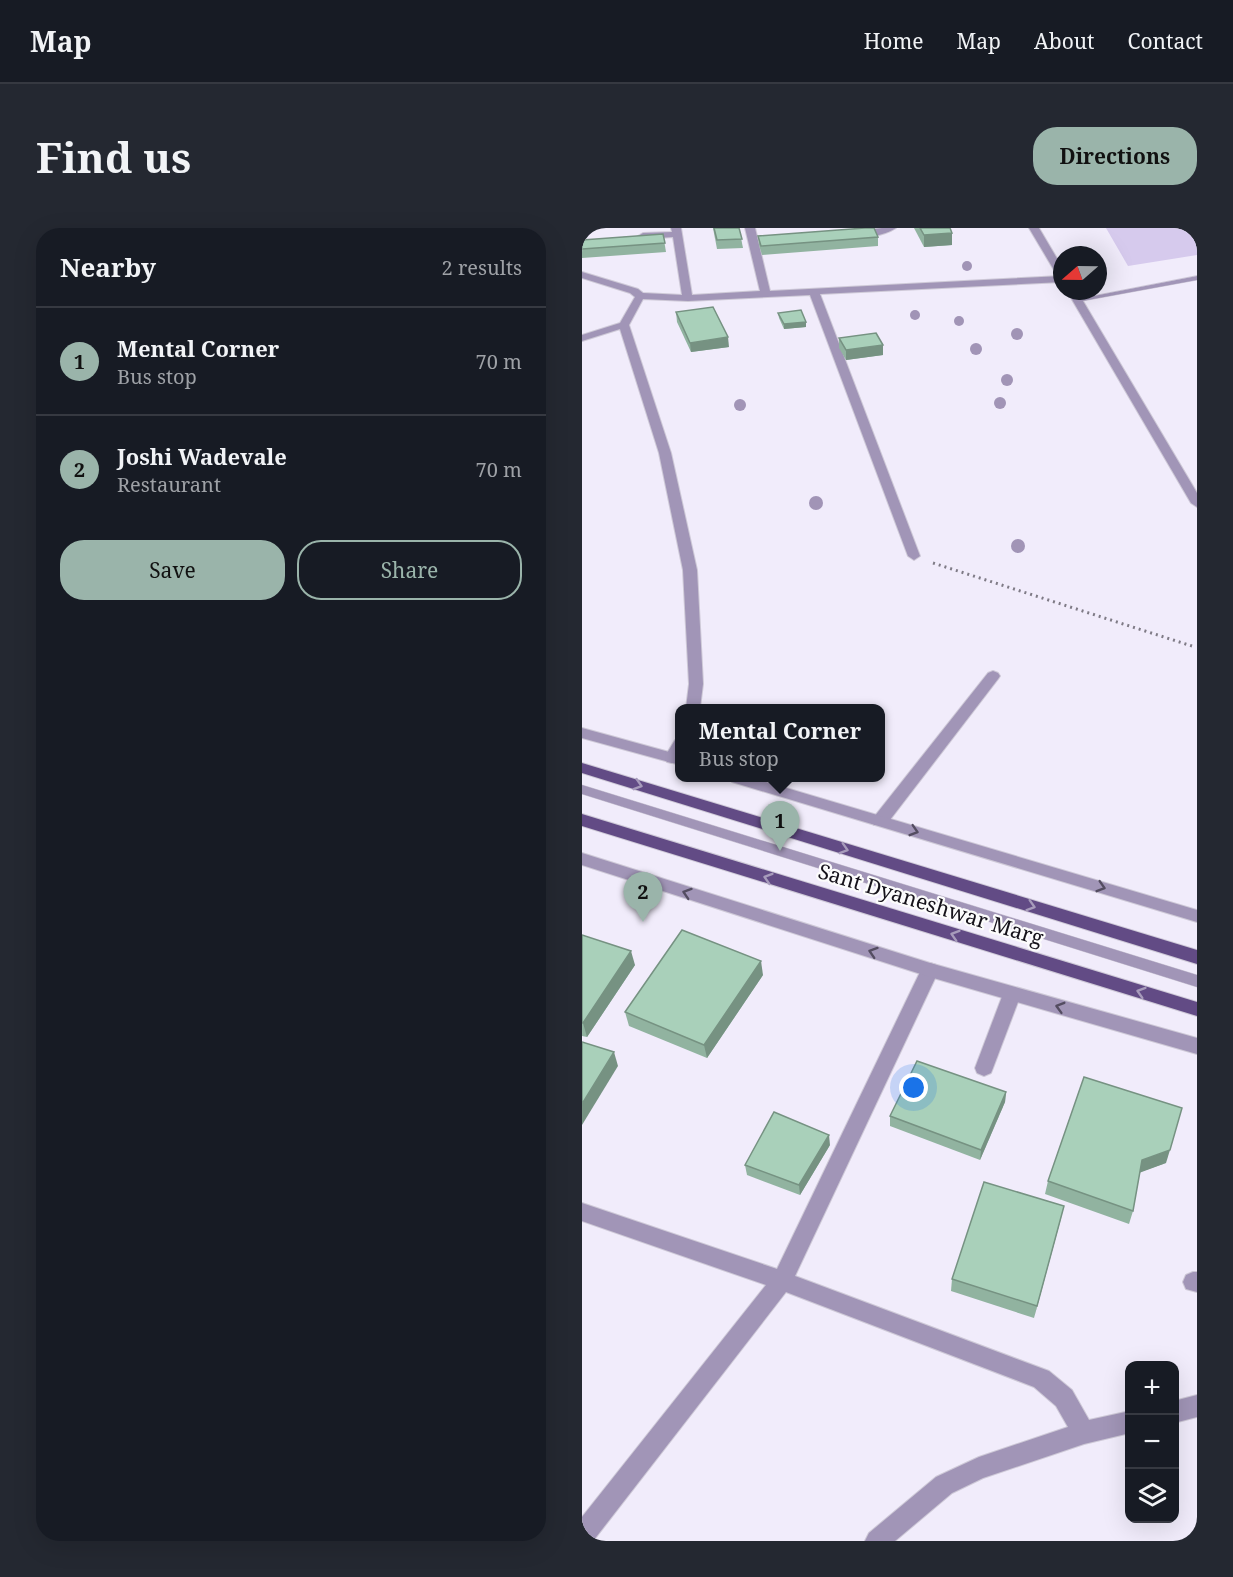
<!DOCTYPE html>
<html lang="en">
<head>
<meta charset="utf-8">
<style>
  body { margin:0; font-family:"Noto Serif",serif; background:#242831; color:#f1f3f6 }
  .controls { position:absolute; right:18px; bottom:18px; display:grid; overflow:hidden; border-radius:12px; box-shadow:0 6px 24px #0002 }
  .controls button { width:54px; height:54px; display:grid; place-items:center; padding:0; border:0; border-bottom:2px solid #363941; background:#171b24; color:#f1f3f6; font:30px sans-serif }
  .compass { position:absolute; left:471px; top:18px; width:54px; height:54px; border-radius:50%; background:#171b24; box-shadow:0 6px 24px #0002; rotate:250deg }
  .you { position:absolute; left:332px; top:860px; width:21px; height:21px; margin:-15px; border:4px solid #fff; border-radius:50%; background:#1a73e8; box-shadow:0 0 0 9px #1a73e833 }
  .badge { display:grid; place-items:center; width:39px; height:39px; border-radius:50%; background:#9ab4aa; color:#111; font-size:20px; font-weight:700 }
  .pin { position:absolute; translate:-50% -50px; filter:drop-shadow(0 2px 3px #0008) }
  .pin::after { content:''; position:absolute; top:32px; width:21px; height:18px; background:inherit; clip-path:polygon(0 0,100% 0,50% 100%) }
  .popup { position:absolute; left:93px; top:476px; width:210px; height:78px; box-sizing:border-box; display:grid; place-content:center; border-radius:12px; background:#171b24; filter:drop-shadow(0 2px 4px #0005); font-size:20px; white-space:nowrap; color:#9ea1a6 }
  .popup b { font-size:22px; color:#f1f3f6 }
  .popup::after { content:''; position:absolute; left:50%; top:100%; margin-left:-12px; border:12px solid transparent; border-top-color:#171b24 }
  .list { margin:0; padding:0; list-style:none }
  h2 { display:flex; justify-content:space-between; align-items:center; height:78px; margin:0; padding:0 24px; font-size:26px }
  h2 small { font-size:20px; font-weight:400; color:#9ea1a6 }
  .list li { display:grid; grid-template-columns:39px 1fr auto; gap:18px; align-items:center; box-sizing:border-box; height:108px; padding:0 24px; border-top:2px solid #363941 }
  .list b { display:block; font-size:22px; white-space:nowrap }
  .list p { margin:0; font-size:20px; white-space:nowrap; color:#9ea1a6 }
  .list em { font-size:20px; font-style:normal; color:#9ea1a6 }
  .actions { display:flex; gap:12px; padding:18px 24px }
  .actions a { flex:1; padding:14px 0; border:2px solid #9ab4aa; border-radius:24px; text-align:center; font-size:21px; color:#9ab4aa }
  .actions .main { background:#9ab4aa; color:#111 }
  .icon { flex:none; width:33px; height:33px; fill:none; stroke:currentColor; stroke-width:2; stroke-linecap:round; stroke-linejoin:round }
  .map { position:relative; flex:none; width:615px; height:1313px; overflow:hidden; border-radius:24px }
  header { display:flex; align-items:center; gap:36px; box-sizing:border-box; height:84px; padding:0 30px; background:#171b24; border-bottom:2px solid #363941 }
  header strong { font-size:28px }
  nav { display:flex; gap:33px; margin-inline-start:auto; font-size:21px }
  .intro { display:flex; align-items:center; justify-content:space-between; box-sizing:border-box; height:144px; padding:0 36px }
  h1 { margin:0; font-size:42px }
  .button { padding:15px 27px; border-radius:24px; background:#9ab4aa; color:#111; font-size:21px; font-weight:700 }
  main { display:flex; gap:36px; padding:0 36px }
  aside { flex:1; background:#171b24; border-radius:24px; box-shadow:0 6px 24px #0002 }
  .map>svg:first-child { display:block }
  .green { fill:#d6caed }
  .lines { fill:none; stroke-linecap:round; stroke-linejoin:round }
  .service-casing { stroke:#cec9d7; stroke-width:1 }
  .minor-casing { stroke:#cec9d7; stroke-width:2 }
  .tertiary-casing { stroke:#cec9d7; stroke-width:2 }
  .primary-casing { stroke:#cec9d7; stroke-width:2 }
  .path { stroke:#7f7b86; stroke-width:3; stroke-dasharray:2 4; stroke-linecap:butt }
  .service { fill:#a195b7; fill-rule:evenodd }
  .minor { fill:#a195b7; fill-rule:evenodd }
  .tertiary { fill:#a195b7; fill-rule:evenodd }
  .primary { fill:#624b85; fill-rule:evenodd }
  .tree { fill:#a194b6 }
  .wall { fill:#91b3a0 }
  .shaded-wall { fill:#769282 }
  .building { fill:#a9d0ba; stroke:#769282; stroke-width:1.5 }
  .oneway { stroke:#a79bbb }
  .oneway2 { stroke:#544d61 }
  .labels { text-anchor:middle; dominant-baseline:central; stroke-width:4.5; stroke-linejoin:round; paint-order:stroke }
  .street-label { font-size:21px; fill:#15121a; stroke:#fcfcfc }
</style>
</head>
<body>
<header>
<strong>Map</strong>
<nav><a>Home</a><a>Map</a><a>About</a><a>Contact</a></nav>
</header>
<div class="intro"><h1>Find us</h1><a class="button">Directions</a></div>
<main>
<aside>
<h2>Nearby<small>2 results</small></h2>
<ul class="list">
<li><span class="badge">1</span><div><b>Mental Corner</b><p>Bus stop</p></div><em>70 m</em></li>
<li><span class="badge">2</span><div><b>Joshi Wadevale</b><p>Restaurant</p></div><em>70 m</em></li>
</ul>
<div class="actions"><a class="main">Save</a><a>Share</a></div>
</aside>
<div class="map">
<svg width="615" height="1313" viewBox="0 0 615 1313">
  <rect width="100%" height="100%" fill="#f1ecfb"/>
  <polygon class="green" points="524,0 615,0 615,27 546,38"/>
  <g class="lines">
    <defs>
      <g id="service">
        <polygon points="615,48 615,52 495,74 491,72"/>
        <polygon points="0,557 615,747 615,759 0,566"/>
      </g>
      <g id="minor">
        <polygon points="89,0 99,0 110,67 178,63 163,0 173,0 188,63 480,48 480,54 238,66 338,328 332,332 326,328 228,67 106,73 61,71 47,97 89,225 115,342 121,456 118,480 104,480 107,456 101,342 77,225 38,101 0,113 0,107 38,95 53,69 48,65 0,50 0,44 56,61 61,65 100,67 91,9 61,11 56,8 61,5 90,4"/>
        <path d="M300,0H314C303,7 280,13 269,6L274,3Z"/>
        <polygon points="411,443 416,445 418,448 416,451 304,597 292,597 290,593 292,589 406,445"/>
        <polygon points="98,511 98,530 90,535 85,534 82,530 93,512"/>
        <polygon points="348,735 354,737 357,742 213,1048 467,1143 490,1162 507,1192 548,1183 548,1205 502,1216 401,1250 370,1265 313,1313 283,1313 287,1305 354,1249 397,1229 486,1199 474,1178 452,1159 204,1064 11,1313 0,1313 0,1289 184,1057 0,993 0,975 195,1041 339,742 342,737"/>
        <polygon points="430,759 436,761 439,766 411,840 409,845 402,848 395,845 393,840 421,766 424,761"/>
        <polygon points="611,1044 615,1044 615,1064 604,1061 601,1054 604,1047"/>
        <polygon points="615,1167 615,1189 592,1195 592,1173"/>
      </g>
      <g id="tertiary">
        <polygon points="447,0 457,0 480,39 480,50 475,47"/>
        <polygon points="485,63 495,63 615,265 615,279 609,275"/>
        <polygon points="0,500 98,527 98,537 0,510"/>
        <polygon points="147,550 171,550 615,682 615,694 150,554"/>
        <polygon points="0,625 348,735 615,810 615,826 348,749 0,637"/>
      </g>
      <g id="primary">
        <polygon points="0,535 615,722 615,736 0,545"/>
        <polygon points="0,586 615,774 615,788 0,598"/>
      </g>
    </defs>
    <use href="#service" class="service-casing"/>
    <use href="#minor" class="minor-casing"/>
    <use href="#tertiary" class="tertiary-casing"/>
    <use href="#primary" class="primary-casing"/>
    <polyline class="path" points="351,335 613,419"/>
    <use href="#service" class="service"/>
    <use href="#minor" class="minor"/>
    <use href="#tertiary" class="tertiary"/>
    <use href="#primary" class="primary"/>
  </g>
  <g class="tree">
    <circle cx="385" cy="38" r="5"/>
    <circle cx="333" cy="87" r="5"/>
    <circle cx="377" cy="93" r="5"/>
    <circle cx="435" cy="106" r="6"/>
    <circle cx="394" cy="121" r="6"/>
    <circle cx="425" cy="152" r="6"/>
    <circle cx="418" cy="175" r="6"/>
    <circle cx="158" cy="177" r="6"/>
    <circle cx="234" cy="275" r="7"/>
    <circle cx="436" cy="318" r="7"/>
  </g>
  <g class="wall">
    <polygon points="131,0 157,0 161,20 135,21"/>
    <polygon points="332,0 368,0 370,17 342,19"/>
    <polygon points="81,6 84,24 0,30 0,12"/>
    <polygon points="176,8 296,9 296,18 180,27 177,17"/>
    <polygon points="94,84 147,119 109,124 95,94"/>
    <polygon points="196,85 224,99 202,101 197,90"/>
    <polygon points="257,110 301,117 301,127 264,132 257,120"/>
    <polygon points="0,707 53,737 5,809 0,808"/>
    <polygon points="181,747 125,830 47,798 43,784"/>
    <polygon points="424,864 423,874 398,932 308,898 308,888"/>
    <polygon points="248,917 218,967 165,947 163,937"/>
    <polygon points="584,935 558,944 551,983 547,996 463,966 466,953"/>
    <polygon points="479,990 452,1090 369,1063 370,1051"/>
  </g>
  <g class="shaded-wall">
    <polygon points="370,5 370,17 342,19 342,7"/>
    <polygon points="224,94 224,99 202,101 202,96"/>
    <polygon points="146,109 147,119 109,124 108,115"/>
    <polygon points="301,117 301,127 264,132 264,122"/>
    <polygon points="49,723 53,737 5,809 1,795"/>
    <polygon points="179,733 181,747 125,830 122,817"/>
    <polygon points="32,824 36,838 0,897 0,876"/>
    <polygon points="424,864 423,874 398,932 399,922"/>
    <polygon points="247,907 248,917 218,967 217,957"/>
    <polygon points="588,922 584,935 557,945 560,932"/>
    <polygon points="482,978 479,990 452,1090 455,1078"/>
  </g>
  <g class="building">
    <polygon points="132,0 157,0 160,11 135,12"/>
    <polygon points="283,0 292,0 296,9 179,18 176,8"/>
    <polygon points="338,0 368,0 370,5 342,7"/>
    <polygon points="81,6 83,15 0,21 0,12"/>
    <polygon points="131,79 146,109 108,115 94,84"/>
    <polygon points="219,82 224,94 202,96 196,85"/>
    <polygon points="294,105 301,117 264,122 257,110"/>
    <polygon points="100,702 179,733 122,817 43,784"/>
    <polygon points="0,707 49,723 1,795 0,795"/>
    <polygon points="0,814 32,824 0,876"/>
    <polygon points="335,833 424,864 399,922 308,888"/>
    <polygon points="502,849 600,880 588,922 560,932 551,983 466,953"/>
    <polygon points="192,884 247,907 217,957 163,937"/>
    <polygon points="402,954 482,978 455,1078 370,1051"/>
  </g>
  <defs><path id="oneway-chevron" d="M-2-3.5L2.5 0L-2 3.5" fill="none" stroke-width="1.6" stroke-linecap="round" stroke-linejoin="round" transform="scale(1.5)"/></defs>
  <g class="oneway">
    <use href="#oneway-chevron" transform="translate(56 557) rotate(17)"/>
    <use href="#oneway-chevron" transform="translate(262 621) rotate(17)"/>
    <use href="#oneway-chevron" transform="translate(186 650) rotate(-163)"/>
    <use href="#oneway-chevron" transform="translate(449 678) rotate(17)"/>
    <use href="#oneway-chevron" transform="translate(373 707) rotate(-163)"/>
    <use href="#oneway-chevron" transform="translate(559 764) rotate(-163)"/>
  </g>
  <g class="oneway2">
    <use href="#oneway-chevron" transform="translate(332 603) rotate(17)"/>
    <use href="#oneway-chevron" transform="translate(519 659) rotate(17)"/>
    <use href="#oneway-chevron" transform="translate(105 665) rotate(-162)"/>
    <use href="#oneway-chevron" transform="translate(291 724) rotate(-162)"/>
    <use href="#oneway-chevron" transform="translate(478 779) rotate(-164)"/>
  </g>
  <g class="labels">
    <g class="street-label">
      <text transform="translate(349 676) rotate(17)">Sant Dyaneshwar Marg</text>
    </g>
  </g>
</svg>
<div class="controls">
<button>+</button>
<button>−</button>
<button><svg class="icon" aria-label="layers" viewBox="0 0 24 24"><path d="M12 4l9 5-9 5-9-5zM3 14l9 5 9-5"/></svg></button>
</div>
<svg class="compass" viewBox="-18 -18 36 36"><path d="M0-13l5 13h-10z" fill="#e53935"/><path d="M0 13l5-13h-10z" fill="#9ea1a6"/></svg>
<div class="you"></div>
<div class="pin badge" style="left:198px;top:623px">1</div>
<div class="popup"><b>Mental Corner</b>Bus stop</div>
<div class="pin badge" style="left:61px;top:694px">2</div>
</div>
</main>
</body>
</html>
